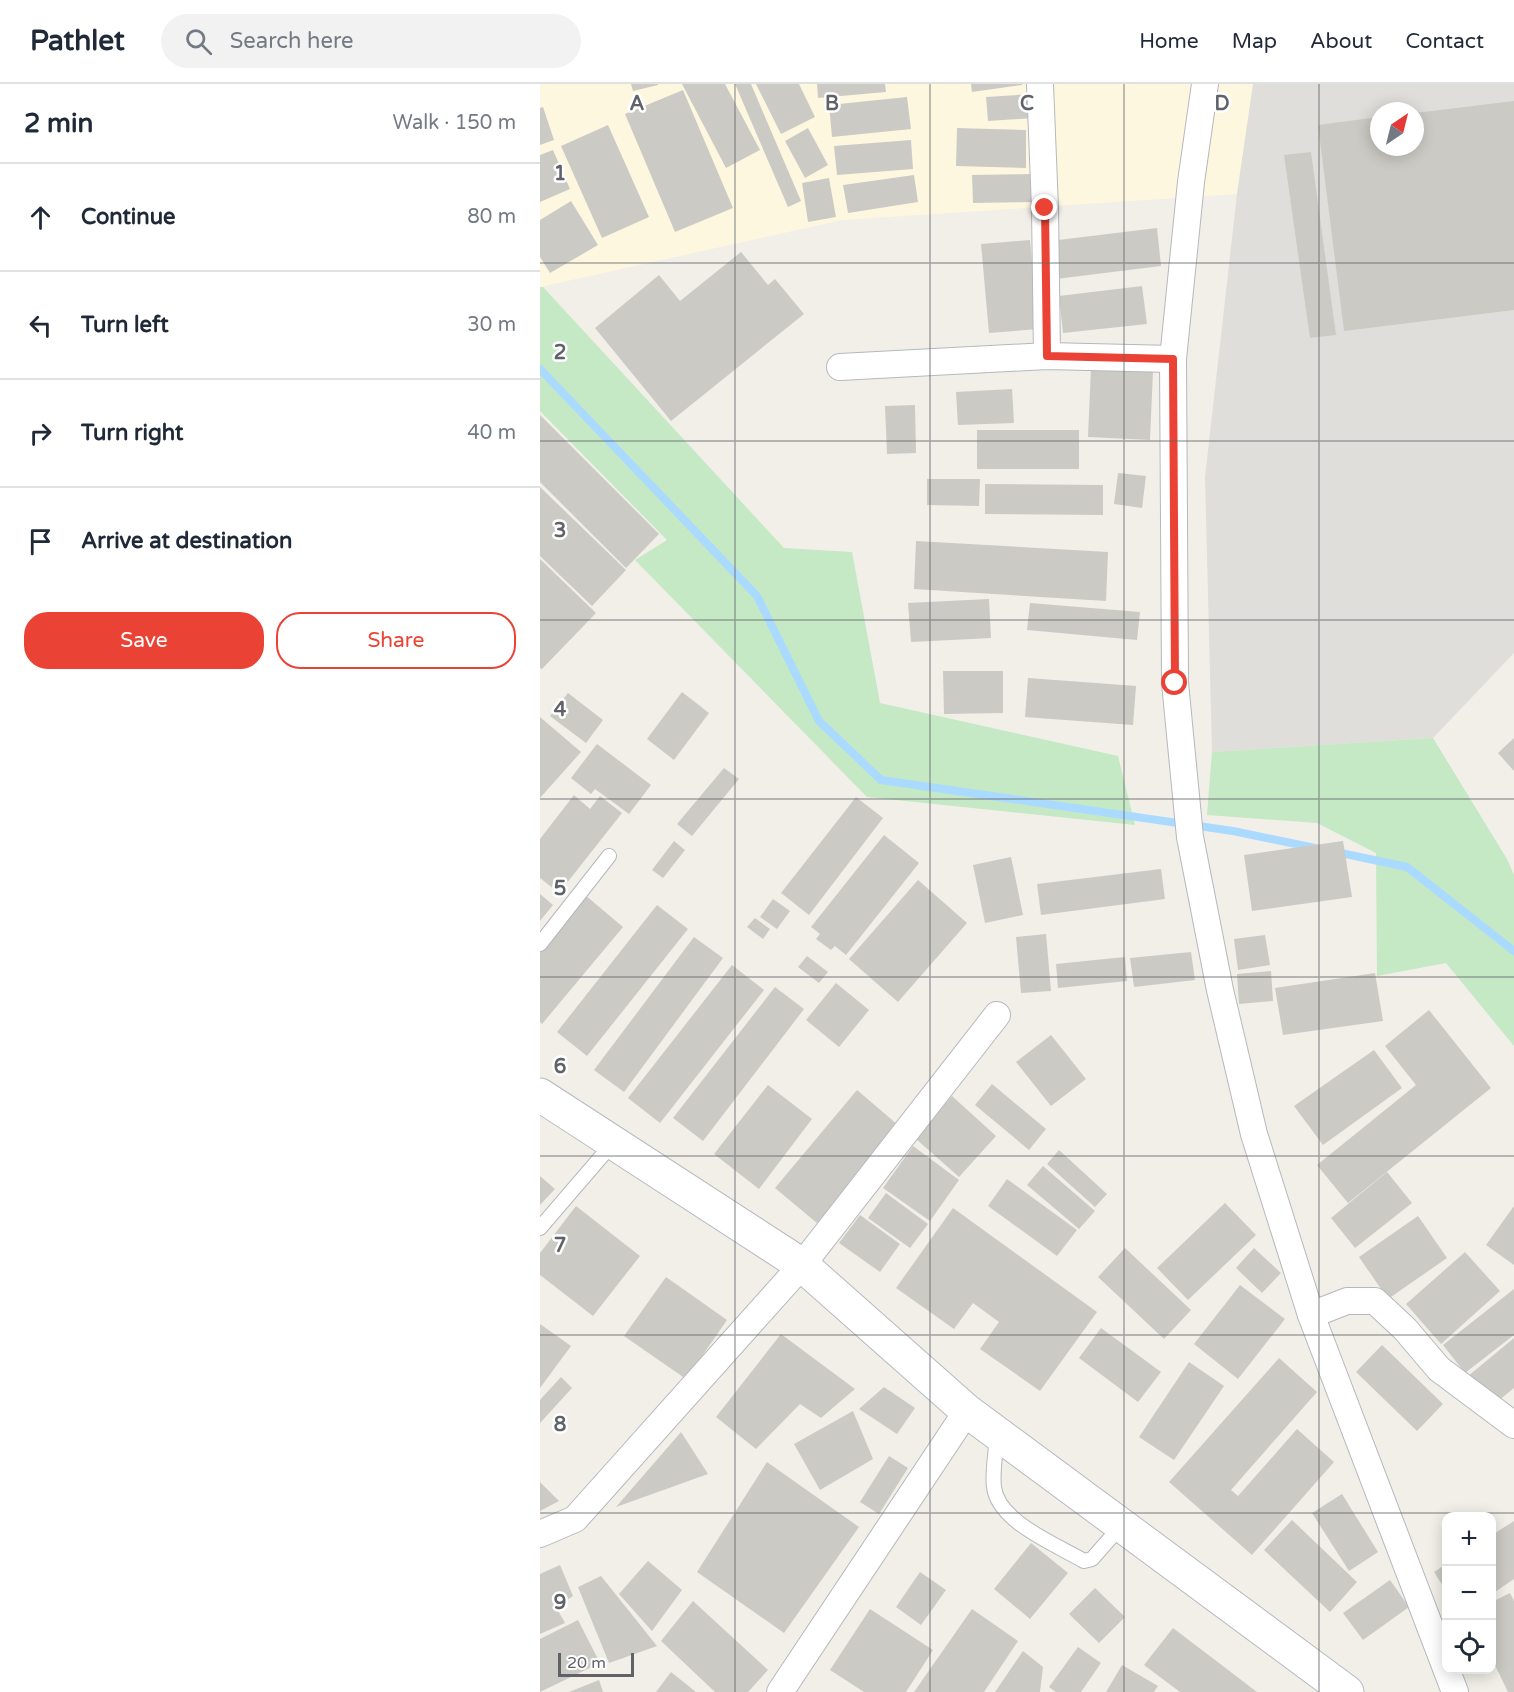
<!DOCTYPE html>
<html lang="en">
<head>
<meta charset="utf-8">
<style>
  body { margin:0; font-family:"Varela Round",sans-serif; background:#f2f2f3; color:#1f2937 }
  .controls { position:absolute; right:18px; bottom:18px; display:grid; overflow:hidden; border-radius:12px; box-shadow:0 3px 15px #0003 }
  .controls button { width:54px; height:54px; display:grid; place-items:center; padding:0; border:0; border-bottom:2px solid #e0e1e3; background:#fff; color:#1f2937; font:30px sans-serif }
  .compass { position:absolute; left:830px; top:18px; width:54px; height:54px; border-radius:50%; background:#fff; box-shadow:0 3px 15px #0003; rotate:35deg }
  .scale { position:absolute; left:18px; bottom:15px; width:76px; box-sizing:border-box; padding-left:6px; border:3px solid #5f6368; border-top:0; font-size:16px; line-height:21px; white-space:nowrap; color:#5f6368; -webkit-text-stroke:4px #fff; paint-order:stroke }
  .stop { position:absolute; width:18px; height:18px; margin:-14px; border:4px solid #ea4335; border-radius:50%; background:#fff }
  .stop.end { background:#ea4335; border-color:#fff; box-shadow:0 2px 6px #0008 }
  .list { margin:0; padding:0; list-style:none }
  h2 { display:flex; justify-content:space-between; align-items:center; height:78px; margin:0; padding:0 24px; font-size:26px }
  h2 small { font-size:20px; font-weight:400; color:#747a83 }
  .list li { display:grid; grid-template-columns:39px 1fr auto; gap:18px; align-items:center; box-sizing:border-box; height:108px; padding:0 24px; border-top:2px solid #e0e1e3 }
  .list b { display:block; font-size:22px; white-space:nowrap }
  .list em { font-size:20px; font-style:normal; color:#747a83 }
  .actions { display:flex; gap:12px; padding:18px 24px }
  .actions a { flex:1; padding:14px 0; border:2px solid #ea4335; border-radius:24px; text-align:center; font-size:21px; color:#ea4335 }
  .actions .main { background:#ea4335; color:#fff }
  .icon { flex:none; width:33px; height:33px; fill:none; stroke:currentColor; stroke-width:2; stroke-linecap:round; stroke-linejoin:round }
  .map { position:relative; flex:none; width:974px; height:1608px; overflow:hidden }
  header { display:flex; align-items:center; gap:36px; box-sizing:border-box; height:84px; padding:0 30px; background:#fff; border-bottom:2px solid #e0e1e3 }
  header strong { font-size:28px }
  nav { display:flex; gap:33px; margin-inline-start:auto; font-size:21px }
  .search { width:420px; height:54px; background:#f2f2f3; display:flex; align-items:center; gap:15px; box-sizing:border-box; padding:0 21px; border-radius:33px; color:#747a83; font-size:22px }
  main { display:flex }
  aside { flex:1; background:#fff }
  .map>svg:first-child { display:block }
  .commercial { fill:#fef7e0 }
  .industrial { fill:#e0deda; fill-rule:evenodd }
  .green { fill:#c5e8c5 }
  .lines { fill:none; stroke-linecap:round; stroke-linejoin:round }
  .stream { stroke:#aadaff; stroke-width:8 }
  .building { fill:#cccac5 }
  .service-casing { stroke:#b5b8bc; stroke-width:16 }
  .minor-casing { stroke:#b5b8bc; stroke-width:28 }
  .secondary-casing { stroke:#b6babf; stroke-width:35 }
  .service { stroke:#fff; stroke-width:14 }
  .minor { stroke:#fff; stroke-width:26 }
  .secondary { stroke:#fff; stroke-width:33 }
  .route { stroke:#ea4335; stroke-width:8 }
  .grid { fill:none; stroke:#5f6368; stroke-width:1.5; stroke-opacity:0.55 }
  .grid-label { font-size:20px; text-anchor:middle; font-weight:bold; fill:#5f6368; stroke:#fff; stroke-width:5; stroke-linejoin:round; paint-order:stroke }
</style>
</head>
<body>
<header>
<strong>Pathlet</strong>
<div class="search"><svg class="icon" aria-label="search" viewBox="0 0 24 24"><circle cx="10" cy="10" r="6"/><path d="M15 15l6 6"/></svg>Search here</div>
<nav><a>Home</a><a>Map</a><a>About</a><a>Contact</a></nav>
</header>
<main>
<aside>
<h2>2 min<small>Walk · 150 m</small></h2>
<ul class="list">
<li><svg class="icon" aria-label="ahead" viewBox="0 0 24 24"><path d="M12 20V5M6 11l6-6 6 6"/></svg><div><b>Continue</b></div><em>80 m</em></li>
<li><svg class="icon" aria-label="left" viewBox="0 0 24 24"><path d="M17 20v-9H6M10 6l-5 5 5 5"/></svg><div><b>Turn left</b></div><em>30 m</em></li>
<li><svg class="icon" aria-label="right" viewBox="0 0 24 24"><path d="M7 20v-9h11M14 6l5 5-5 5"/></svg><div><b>Turn right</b></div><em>40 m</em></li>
<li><svg class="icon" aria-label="arrive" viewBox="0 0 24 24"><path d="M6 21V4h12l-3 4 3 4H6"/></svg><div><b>Arrive at destination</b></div></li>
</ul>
<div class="actions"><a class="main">Save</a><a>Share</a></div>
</aside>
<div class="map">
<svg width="974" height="1608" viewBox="0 0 974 1608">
  <rect width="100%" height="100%" fill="#f1efe8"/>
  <polygon class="commercial" points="0,0 713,0 697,110 302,136 0,203"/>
  <path class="industrial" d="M713,0H974V569L893,654L672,668L665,393L697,110ZM839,27H875V63H839Z"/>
  <g class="green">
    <polygon points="0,203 3,203 244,464 312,468 340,619 578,672 595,741 327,713 95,476 127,456 0,327"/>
    <polygon points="893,654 967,775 974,791 974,962 906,879 837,892 836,769 777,739 667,731 672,668"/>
  </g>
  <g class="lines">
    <g class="stream">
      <polyline points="0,285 217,512 279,637 341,696 693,747 775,764"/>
      <polyline points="796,768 867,783 974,867"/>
    </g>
  </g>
  <g class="building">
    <polygon points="91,0 118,0 118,1 93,7"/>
    <polygon points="142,0 185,0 220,66 186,84"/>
    <polygon points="195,0 211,0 261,117 248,123"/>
    <polygon points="216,0 259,0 275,33 241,50"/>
    <polygon points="277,0 345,0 346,8 278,14"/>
    <polygon points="431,0 482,0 482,1 432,8"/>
    <polygon points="143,6 193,124 135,148 85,30"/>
    <polygon points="492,10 494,34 448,37 446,13"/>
    <polygon points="367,13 371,45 292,53 289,21"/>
    <polygon points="974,17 974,226 804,247 778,41 839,33 839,63 875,63 875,29"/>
    <polygon points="3,23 14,56 0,61 0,24"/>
    <polygon points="68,41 109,133 62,154 21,62"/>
    <polygon points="268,44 288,81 265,94 245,57"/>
    <polygon points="417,44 486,46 486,84 416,82"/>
    <polygon points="371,56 373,85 297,91 294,62"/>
    <polygon points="13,66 30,105 0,118 0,71"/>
    <polygon points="771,68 796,251 770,254 744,71"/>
    <polygon points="500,90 501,118 433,119 432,91"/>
    <polygon points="374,91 378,118 308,129 303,101"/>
    <polygon points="289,94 296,133 268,138 262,99"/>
    <polygon points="31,117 58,161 10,189 0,173 0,136"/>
    <polygon points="617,144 621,182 516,195 510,157"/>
    <polygon points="490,156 498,245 449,249 441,160"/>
    <polygon points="201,168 228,201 235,195 264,230 131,337 55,244 119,191 140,217"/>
    <polygon points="602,202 607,240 523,249 519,212"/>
    <polygon points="551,284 613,287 610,356 548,353"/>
    <polygon points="472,305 474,339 418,341 416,308"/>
    <polygon points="375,321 376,369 347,370 345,322"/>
    <polygon points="0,331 119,450 86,484 0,398"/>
    <rect x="437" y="346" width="102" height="39"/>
    <polygon points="578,389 606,392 602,424 574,420"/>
    <polygon points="387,395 440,395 439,422 387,421"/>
    <polygon points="445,400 563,401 563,431 445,430"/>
    <polygon points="0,403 86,486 52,522 0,472"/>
    <polygon points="376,457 568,468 566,517 374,505"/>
    <polygon points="0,475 56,529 2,585 0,584"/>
    <polygon points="449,515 451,554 371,558 368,519"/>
    <polygon points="490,519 600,528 597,556 487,546"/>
    <polygon points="403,587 463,587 463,629 404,630"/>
    <polygon points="488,594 596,602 593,641 485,633"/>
    <polygon points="142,608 169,629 134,676 107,655"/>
    <polygon points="28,609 63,636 46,659 10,632"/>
    <polygon points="0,633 41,668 0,714"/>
    <polygon points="974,654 974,687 958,669"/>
    <polygon points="57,660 111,701 89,730 55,705 51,710 31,694"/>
    <polygon points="184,684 199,695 152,752 137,740"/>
    <polygon points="34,711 50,725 60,712 82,729 19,809 0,794 0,755"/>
    <polygon points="316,713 343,734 269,831 241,809"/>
    <polygon points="344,751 379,779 306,871 295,862 291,866 276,855 280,850 271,843"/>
    <polygon points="134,757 145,766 123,794 112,786"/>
    <polygon points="803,757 812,813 712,827 704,771"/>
    <polygon points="471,773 483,831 445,839 433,781"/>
    <polygon points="621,785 625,815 501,831 497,800"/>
    <polygon points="378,796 427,839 358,918 309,875"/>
    <polygon points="0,810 13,821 0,837"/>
    <polygon points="45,811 83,843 2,940 0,938 0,865"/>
    <polygon points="233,815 250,827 237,845 220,833"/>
    <polygon points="117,821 148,845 47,972 17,948"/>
    <polygon points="215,834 230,845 223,855 207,843"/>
    <polygon points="506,850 511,907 481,909 476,853"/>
    <polygon points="725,851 730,881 698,886 694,855"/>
    <polygon points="154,853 183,874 84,1008 54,986"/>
    <polygon points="651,868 655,896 594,903 590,874"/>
    <polygon points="267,872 288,888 279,899 258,883"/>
    <polygon points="585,873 587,897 518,904 516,880"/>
    <polygon points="192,881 224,906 120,1039 88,1014"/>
    <polygon points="731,887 733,917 699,920 697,890"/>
    <polygon points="835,889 843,937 743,951 735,904"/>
    <polygon points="296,899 329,926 299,963 266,936"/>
    <polygon points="235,903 264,925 163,1057 133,1034"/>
    <polygon points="889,926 951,1004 808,1119 777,1081 876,1001 845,962"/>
    <polygon points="511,951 546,995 511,1022 476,978"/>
    <polygon points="834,966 862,1004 783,1061 754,1022"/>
    <polygon points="452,1000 506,1045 489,1066 435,1021"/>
    <polygon points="228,1001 272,1035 219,1105 174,1070"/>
    <polygon points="317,1006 358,1041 277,1139 235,1104"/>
    <polygon points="412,1012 456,1052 419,1093 375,1054"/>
    <polygon points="373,1062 419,1096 390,1137 343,1104"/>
    <polygon points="519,1066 567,1110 555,1123 507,1080"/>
    <polygon points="503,1082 555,1127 539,1145 487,1101"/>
    <polygon points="847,1088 872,1119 815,1164 791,1134"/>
    <polygon points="0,1092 15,1105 0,1121"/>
    <polygon points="467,1095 537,1146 517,1172 448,1122"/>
    <polygon points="346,1109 388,1140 370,1164 328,1134"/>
    <polygon points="685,1119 716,1151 648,1216 617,1184"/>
    <polygon points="36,1122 100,1172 53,1232 0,1191 0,1169"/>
    <polygon points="974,1122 974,1181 946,1161"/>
    <polygon points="413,1124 557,1228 500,1307 440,1265 459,1238 433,1219 414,1245 356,1204"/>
    <polygon points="320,1131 360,1160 340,1188 299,1159"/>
    <polygon points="878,1132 907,1174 848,1215 819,1173"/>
    <polygon points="585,1164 651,1226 624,1255 558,1193"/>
    <polygon points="714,1164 741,1189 722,1209 696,1184"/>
    <polygon points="925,1168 960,1207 901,1260 866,1220"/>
    <polygon points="126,1193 187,1236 146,1295 84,1252"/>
    <polygon points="700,1201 745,1235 698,1295 654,1260"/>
    <polygon points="974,1205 974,1251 925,1289 903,1261"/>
    <polygon points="0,1240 31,1262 0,1304"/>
    <polygon points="561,1244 621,1288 598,1318 539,1274"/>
    <polygon points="241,1250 315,1305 281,1334 260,1320 216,1365 176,1333"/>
    <polygon points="974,1254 974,1304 952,1322 927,1293"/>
    <polygon points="842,1261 903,1320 877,1347 816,1288"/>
    <polygon points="739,1274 777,1308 691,1406 698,1412 757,1345 794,1378 712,1471 629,1398"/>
    <polygon points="649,1278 684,1302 634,1376 599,1353"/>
    <polygon points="21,1293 32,1304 0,1339 0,1316"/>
    <polygon points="344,1303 375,1324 357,1350 319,1325"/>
    <polygon points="313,1327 333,1375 280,1406 254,1360"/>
    <polygon points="141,1348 168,1390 76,1423"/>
    <polygon points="349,1372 368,1384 339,1430 320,1418"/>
    <polygon points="227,1378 319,1443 244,1549 157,1488"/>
    <polygon points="0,1398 19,1417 0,1427"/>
    <polygon points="802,1410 838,1468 809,1487 772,1429"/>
    <polygon points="752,1436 817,1498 790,1528 724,1466"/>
    <polygon points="974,1437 974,1495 952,1510 952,1451"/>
    <polygon points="491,1459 528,1489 490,1535 454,1505"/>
    <polygon points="108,1477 142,1506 112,1547 79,1510"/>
    <polygon points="906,1480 906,1507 894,1488"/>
    <polygon points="20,1481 33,1512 16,1523 25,1539 0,1550 0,1490"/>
    <polygon points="380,1488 406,1506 381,1541 356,1523"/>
    <polygon points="61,1492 117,1562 69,1579 38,1503"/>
    <polygon points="850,1496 869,1523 823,1556 803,1529"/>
    <polygon points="555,1504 585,1533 559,1559 529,1530"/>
    <polygon points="970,1509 974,1517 974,1608 968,1608 952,1575 952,1518"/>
    <polygon points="153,1517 228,1586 208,1608 175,1608 121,1557"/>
    <polygon points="330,1525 393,1566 366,1608 324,1608 290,1586"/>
    <polygon points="432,1525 478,1557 444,1608 374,1608"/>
    <polygon points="38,1536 60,1579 0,1608 0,1555"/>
    <polygon points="633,1544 717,1608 640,1608 604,1581"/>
    <polygon points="538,1563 561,1579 541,1608 516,1608 509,1603"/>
    <polygon points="483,1567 503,1583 500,1608 455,1608"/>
    <polygon points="582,1581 618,1602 614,1608 566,1608"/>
    <polygon points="131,1588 156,1608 116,1608"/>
    <polygon points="59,1596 63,1608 29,1608"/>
  </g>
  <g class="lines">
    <defs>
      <g id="service">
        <polyline points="0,860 69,772"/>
        <polyline points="0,1144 73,1059"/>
        <path d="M457,1352C456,1368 452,1387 454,1403C458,1438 517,1461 544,1477L552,1475L581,1442"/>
      </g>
      <g id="minor">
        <polyline points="500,0 505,124 507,272"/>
        <polyline points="665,0 651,98 633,275 635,599 650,753 680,906 714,1050 771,1231 915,1608"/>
        <polyline points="300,283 507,272 633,275"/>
        <polyline points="771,1231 807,1217 835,1217 865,1245 899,1285 974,1341"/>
        <polyline points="0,1450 35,1435 262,1181 457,931"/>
        <polyline points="240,1608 427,1327"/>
      </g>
      <polyline id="secondary" points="0,1011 262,1181 427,1327 807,1608"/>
    </defs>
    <use href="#service" class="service-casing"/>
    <use href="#minor" class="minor-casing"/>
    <use href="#secondary" class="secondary-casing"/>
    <use href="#service" class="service"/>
    <use href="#minor" class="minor"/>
    <use href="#secondary" class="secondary"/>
  </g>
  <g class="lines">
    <polyline class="route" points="505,124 507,272 633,275 635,599"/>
  </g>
  <path class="grid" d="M195,0V1608M390,0V1608M584,0V1608M779,0V1608M0,179H974M0,357H974M0,536H974M0,715H974M0,893H974M0,1072H974M0,1251H974M0,1429H974"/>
  <g class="grid-label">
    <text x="97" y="26">A</text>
    <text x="292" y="26">B</text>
    <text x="487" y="26">C</text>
    <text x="682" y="26">D</text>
    <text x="20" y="96">1</text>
    <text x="20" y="275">2</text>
    <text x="20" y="453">3</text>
    <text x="20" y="632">4</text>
    <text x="20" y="811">5</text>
    <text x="20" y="989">6</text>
    <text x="20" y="1168">7</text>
    <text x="20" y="1347">8</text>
    <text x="20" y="1525">9</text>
  </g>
</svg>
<div class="controls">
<button>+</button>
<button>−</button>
<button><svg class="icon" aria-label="locate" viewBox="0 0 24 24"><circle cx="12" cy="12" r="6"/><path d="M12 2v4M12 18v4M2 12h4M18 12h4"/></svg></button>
</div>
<svg class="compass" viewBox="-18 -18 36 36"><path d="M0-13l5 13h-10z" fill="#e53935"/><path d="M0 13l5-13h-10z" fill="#747a83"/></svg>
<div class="scale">20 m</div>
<div class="stop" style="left:635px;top:599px"></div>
<div class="stop end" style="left:505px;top:124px"></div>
</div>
</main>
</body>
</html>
